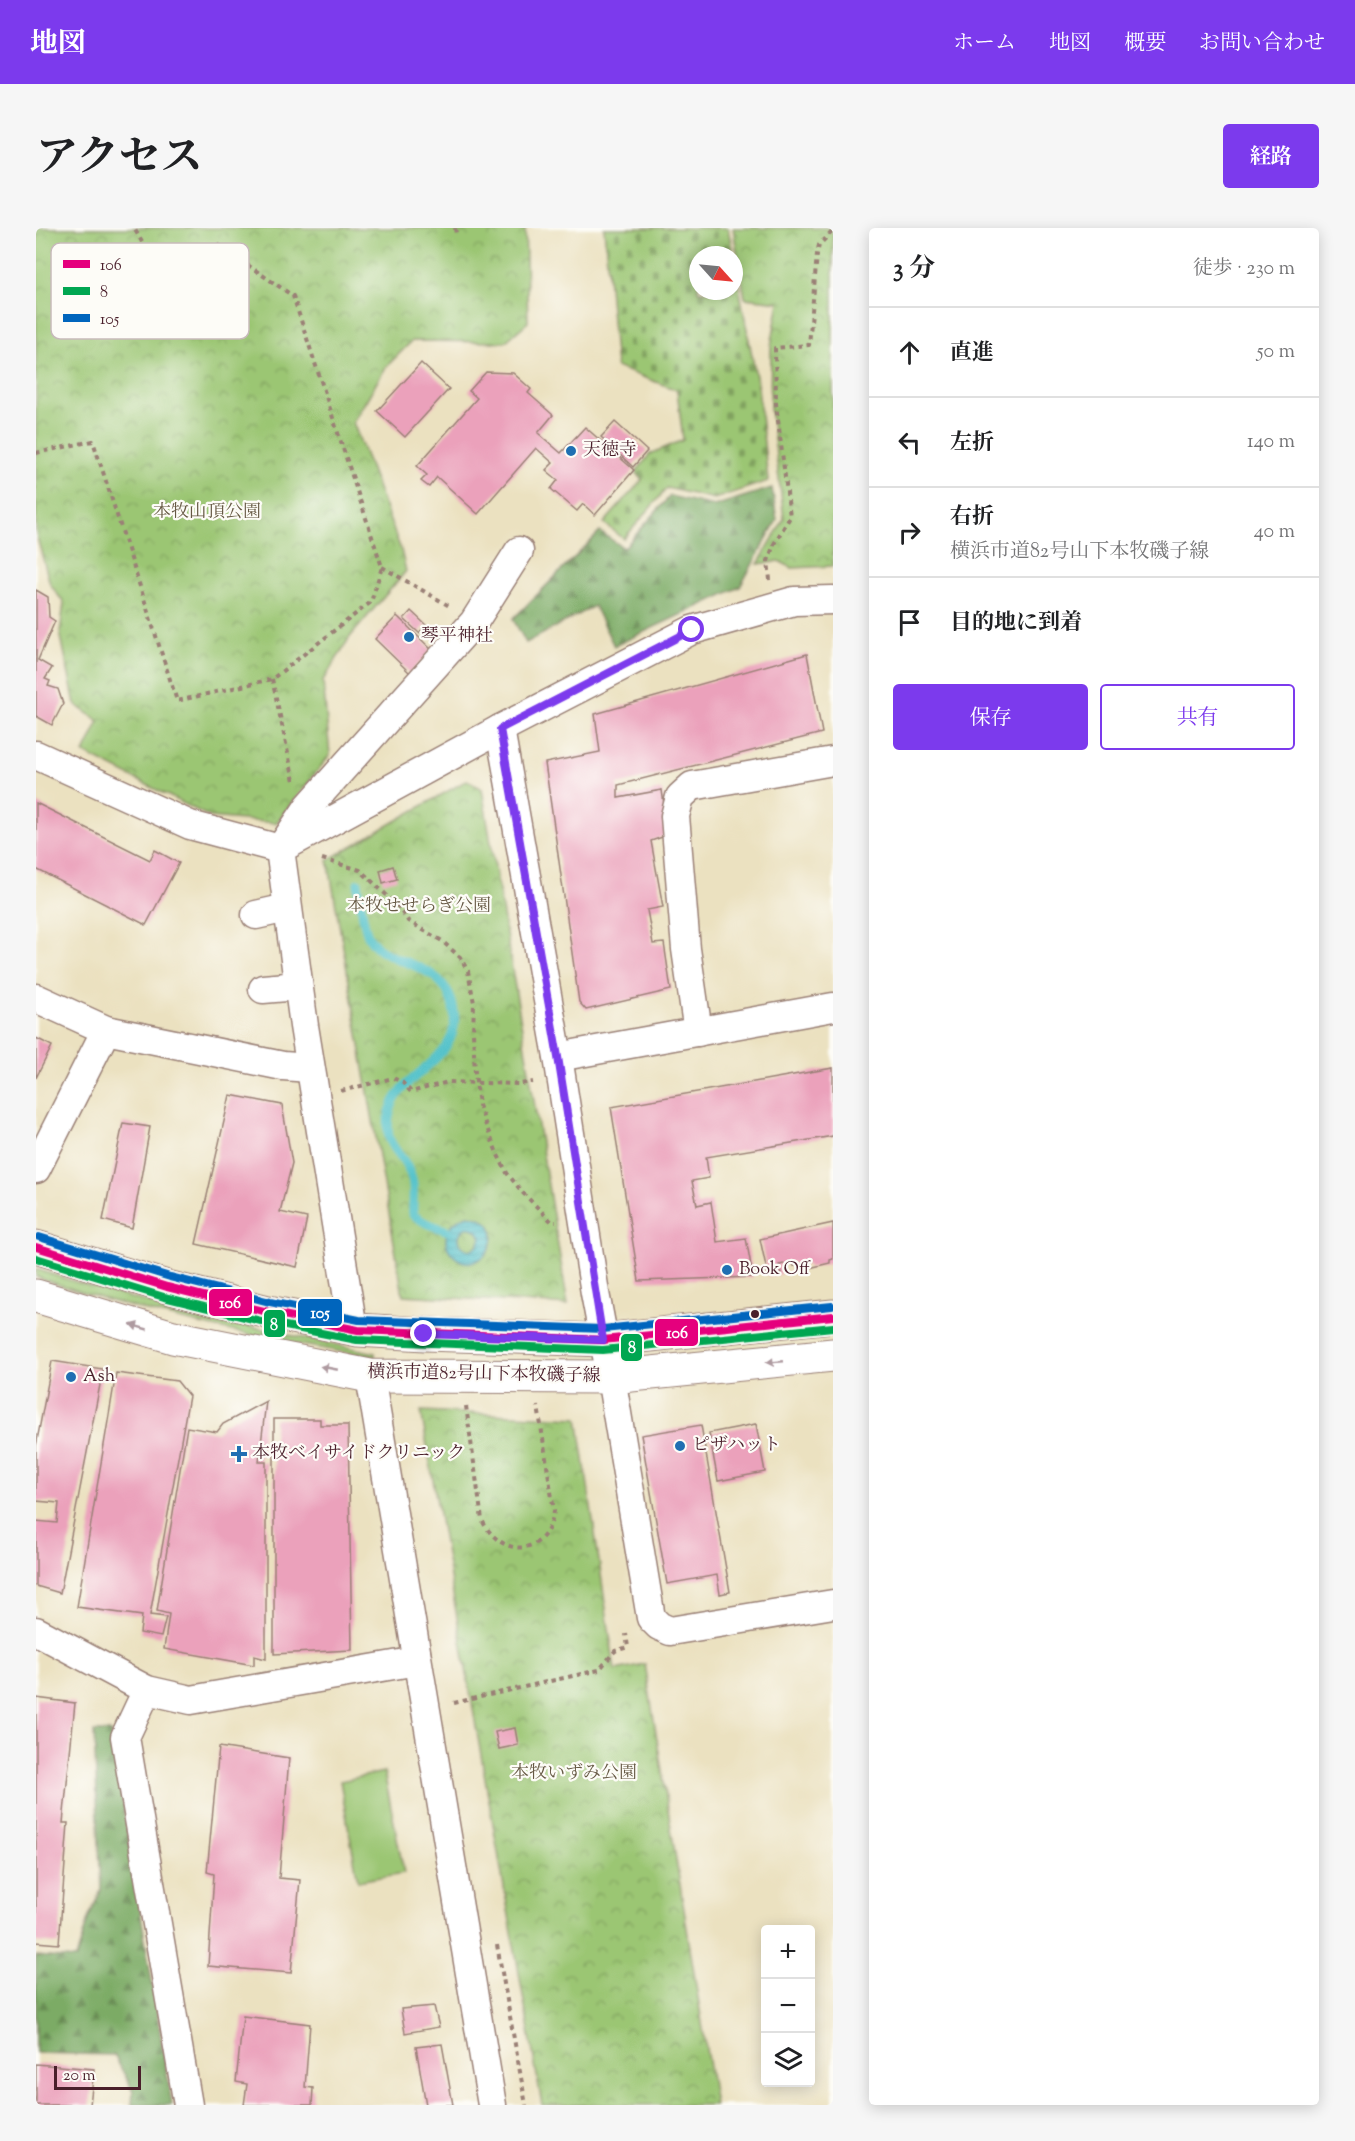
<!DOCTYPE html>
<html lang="ja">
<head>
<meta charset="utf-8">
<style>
  body { margin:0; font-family:"Sorts Mill Goudy","Noto Serif JP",serif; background:#f6f6f6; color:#202124 }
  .controls { position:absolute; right:18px; bottom:18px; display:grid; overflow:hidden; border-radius:6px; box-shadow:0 3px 15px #0003 }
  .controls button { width:54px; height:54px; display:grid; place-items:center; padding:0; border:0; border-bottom:2px solid #e0e0e0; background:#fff; color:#202124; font:30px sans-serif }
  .compass { position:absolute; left:653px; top:18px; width:54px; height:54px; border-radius:50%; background:#fff; box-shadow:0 3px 15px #0003; rotate:117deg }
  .scale { position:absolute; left:18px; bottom:15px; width:87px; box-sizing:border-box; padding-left:6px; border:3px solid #4a1f2b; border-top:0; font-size:16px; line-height:21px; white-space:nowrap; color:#4a1f2b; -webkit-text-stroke:4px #fdfcf7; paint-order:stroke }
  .stop { position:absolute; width:18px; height:18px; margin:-14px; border:4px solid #7c3aed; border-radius:50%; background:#fff }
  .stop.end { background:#7c3aed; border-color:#fff; box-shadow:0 2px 6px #0008 }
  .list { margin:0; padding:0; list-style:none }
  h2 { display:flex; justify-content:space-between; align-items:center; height:78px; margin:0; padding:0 24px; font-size:26px }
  h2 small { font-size:20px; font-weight:400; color:#757577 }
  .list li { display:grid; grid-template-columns:39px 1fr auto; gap:18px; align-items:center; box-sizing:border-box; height:90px; padding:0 24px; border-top:2px solid #e0e0e0 }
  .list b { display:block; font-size:22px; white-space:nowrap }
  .list p { margin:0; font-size:20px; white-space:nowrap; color:#757577 }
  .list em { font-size:20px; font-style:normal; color:#757577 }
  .actions { display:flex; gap:12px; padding:18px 24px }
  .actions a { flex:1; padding:14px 0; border:2px solid #7c3aed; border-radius:6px; text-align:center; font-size:21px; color:#7c3aed }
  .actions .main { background:#7c3aed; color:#fff }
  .icon { flex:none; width:33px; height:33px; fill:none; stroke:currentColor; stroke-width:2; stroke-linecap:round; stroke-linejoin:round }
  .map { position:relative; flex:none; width:797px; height:1877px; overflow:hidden; border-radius:6px }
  header { display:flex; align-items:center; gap:36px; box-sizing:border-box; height:84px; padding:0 30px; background:#7c3aed; color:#fff }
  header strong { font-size:28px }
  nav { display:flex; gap:33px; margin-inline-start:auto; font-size:21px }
  .intro { display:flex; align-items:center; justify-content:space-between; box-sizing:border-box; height:144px; padding:0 36px }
  h1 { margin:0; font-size:42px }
  .button { padding:15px 27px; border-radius:6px; background:#7c3aed; color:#fff; font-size:21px; font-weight:700 }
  main { display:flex; gap:36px; padding:0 36px }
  aside { flex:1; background:#fff; border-radius:6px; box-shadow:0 3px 15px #0003 }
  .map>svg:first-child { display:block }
  .forest { fill:url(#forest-firs); stroke:#636548; stroke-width:1.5 }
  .cemetery { fill:url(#cemetery-stones); stroke:#72724f; stroke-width:1.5 }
  .park { fill:url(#park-crowns); stroke:#72724f; stroke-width:1.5 }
  .garden { fill:#9bc673; stroke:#72724f; stroke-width:1.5 }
  .water { fill:url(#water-rules); stroke:#4f707a; stroke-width:1.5; fill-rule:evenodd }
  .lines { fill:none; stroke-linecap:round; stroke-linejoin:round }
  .stream { stroke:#54c2ca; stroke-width:9 }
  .building { fill:#eba1bb }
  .minor-casing { stroke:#9a8076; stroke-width:31 }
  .major-casing { stroke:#9a8076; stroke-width:35 }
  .path { stroke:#9a8076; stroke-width:4; stroke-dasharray:4.5 4.5; stroke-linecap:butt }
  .minor { stroke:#fff; stroke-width:28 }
  .major { stroke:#fff; stroke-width:33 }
  .bus-1-casing { stroke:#fdfcf7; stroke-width:12 }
  .bus-2-casing { stroke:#fdfcf7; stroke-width:12 }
  .bus-3-casing { stroke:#fdfcf7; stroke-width:12 }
  .bus-1 { stroke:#e5007d; stroke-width:8 }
  .bus-2 { stroke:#00a651; stroke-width:8 }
  .bus-3 { stroke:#0065bd; stroke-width:8 }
  .oneway { fill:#ae9aa0 }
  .route { stroke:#7c3aed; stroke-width:8 }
  .poi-dot { fill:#1f6fb2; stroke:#fdfcf7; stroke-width:2 }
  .bus-dot { fill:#4a1f2b; stroke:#fdfcf7; stroke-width:2 }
  .labels { text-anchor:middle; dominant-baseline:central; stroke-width:4.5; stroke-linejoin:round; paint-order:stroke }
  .poi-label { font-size:18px; fill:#4a1f2b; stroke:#fdfcf7; text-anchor:start }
  .park-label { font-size:18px; fill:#665944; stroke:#fdfcf7 }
  .street-label { font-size:18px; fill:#4a1f2b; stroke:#fdfcf7 }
  .key { fill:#fdfcf7; stroke:#c7baba; stroke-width:1.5 }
  .key-label { font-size:16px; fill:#4a1f2b }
  .line-badge { stroke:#fdfcf7; stroke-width:2 }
  .badge-label { font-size:16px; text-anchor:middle; font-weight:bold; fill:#fff }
</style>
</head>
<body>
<header>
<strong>地図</strong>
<nav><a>ホーム</a><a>地図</a><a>概要</a><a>お問い合わせ</a></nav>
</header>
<div class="intro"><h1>アクセス</h1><a class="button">経路</a></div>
<main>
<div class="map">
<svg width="797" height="1877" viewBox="0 0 797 1877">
  <defs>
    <pattern id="forest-firs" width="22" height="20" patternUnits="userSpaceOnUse" patternTransform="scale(1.5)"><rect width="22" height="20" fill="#7cab65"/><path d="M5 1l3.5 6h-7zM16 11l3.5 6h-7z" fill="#688b53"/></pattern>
    <pattern id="cemetery-stones" width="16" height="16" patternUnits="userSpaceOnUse" patternTransform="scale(1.5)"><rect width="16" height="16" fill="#9bc673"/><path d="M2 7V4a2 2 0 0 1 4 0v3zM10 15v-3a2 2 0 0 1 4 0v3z" fill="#80a05f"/></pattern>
    <pattern id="park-crowns" width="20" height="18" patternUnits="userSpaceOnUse" patternTransform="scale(1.5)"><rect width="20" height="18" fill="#9bc673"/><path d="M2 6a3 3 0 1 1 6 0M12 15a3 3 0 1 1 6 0" fill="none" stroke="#80a05f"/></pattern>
    <pattern id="water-rules" width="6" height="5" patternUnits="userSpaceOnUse" patternTransform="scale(1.5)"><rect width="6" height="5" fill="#54c2ca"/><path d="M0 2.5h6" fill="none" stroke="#4ba6ae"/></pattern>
  </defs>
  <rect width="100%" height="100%" fill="#fdfcf7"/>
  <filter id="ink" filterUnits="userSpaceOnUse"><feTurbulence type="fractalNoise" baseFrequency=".0167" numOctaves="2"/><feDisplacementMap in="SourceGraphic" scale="12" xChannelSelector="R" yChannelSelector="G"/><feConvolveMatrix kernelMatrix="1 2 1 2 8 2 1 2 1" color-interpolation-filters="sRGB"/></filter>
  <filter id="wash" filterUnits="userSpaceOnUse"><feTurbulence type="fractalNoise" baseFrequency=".008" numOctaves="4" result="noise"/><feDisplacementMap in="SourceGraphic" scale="24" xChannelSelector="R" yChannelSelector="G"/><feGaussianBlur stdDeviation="1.35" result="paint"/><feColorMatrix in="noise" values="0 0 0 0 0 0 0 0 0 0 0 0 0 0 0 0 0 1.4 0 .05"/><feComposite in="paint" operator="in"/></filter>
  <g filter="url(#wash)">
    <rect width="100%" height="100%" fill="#ebe1c0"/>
    <g class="forest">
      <polygon points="736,260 741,292 704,359 578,418 558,378 490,415 477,391 564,304 588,320 634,268 678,278"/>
      <polygon points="58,1504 75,1504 136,1877 96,1877 97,1863 78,1827 0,1825 0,1728 40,1731 52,1691 65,1662"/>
    </g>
    <polygon class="cemetery" points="568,0 692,0 697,27 662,27 662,63 698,63 698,33 722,159 732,253 678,271 631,260 588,311 568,295 606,252 600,244 614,226 647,212 641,162 580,139"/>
    <g class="park">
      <polygon points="0,0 489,0 492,94 469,114 376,113 350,139 317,194 365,322 370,343 314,409 287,453 294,527 240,595 174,589 48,525 63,493 39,476 24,404 28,375 14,356 0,306"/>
      <polygon points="697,0 797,0 797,338 756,340 743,333 722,336 748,291 734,180 735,118 743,74 709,70"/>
      <polygon points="431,552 446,561 532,1077 367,1067 292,632"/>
      <polygon points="385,1183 542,1190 579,1442 609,1436 679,1877 506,1877"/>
    </g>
    <g class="garden">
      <path d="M0,1041C111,1079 225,1101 339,1125V1129C224,1111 110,1088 0,1049Z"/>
      <polygon points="348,1544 368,1645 322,1653 304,1553"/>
    </g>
    <path class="water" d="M432,987C483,993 444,1057 416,1026C402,1010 415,992 432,987ZM429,1000C437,999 442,1001 445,1010L442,1018L434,1022C426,1020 422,1016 423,1007Z"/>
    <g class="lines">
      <path class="stream" d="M322,655C324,668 327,700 333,709C351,742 410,728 418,784C425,834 363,844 354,884C345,923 368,920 376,951C379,963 376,975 377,987L390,995L412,1003"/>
    </g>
    <g id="blocks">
      <g class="building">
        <polygon points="385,135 413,161 369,209 341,183"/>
        <polygon points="450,144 477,145 495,161 492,165 517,187 502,205 525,225 549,199 598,242 559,287 547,276 541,283 515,261 522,252 510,242 517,235 500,220 442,286 401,249 393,259 385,253 391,247 381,238 441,170 433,163"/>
        <polygon points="579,194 611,223 597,239 565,209"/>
        <polygon points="0,362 12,369 13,389 19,393 2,432 16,440 9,451 14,453 12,458 22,461 27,476 16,497 0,488"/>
        <polygon points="375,383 390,397 383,405 368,391"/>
        <polygon points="361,388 396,422 374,445 339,411"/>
        <polygon points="771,426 786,505 582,557 582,570 626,562 632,607 615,613 627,679 611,682 617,716 628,715 635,762 550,782 543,774 509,535 564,524 559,486"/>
        <polygon points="0,575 114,632 119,622 143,635 110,697 0,641"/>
        <polygon points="357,638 361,651 347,655 344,642"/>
        <polygon points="0,810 16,818 0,850"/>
        <polygon points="797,840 797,908 670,929 673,950 656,953 661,977 675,974 681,1014 710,1010 717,1049 603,1053 575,879"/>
        <polygon points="194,867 246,877 256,935 244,984 271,990 261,1039 160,1016"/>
        <polygon points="87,895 114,899 96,1000 67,992"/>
        <polygon points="797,995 797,1031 794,1032 794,1035 773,1040 771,1035 758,1038 757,1034 743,1037 745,1046 732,1048 724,1011"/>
        <polygon points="16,1133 67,1141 24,1365 0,1358 0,1293 21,1295 23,1275 0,1273 0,1218"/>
        <polygon points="80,1145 141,1153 153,1168 114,1387 130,1389 125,1409 104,1405 106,1388 41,1379"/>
        <polygon points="230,1173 223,1234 230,1234 230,1431 218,1428 218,1437 128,1421 133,1386 121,1383 151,1199 181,1204 187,1196"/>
        <polygon points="238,1191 284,1191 284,1197 312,1197 316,1422 238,1426"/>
        <polygon points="720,1196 729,1244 682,1253 673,1205"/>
        <polygon points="665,1197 694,1364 684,1366 681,1347 631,1356 605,1207"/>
        <polygon points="0,1470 39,1475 27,1595 32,1595 23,1716 0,1714"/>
        <polygon points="479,1500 482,1517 463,1521 459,1504"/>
        <polygon points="183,1519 253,1530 243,1650 264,1652 255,1745 172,1738 178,1646 171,1644"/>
        <polygon points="398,1778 403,1799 369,1805 365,1781"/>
        <polygon points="207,1788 274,1796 269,1859 277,1860 276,1877 208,1877 211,1856 200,1854"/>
        <polygon points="406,1816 417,1877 390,1877 380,1819"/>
        <polygon points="0,1836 58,1841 54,1877 0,1877"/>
      </g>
    </g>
  </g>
  <g filter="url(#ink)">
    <use href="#blocks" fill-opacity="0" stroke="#9a8076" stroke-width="1.5"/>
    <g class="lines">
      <defs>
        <g id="minor">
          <polyline points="464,501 522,829 559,1065 575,1149 615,1390 623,1398 634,1403 797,1376"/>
          <polyline points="0,527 154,597 244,621 464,501 656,402 758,373 797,372"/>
          <polyline points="220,687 251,680"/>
          <polyline points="227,761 262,758"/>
          <polyline points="0,770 70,802 247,838 274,840"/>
          <polyline points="662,804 650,721 639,588 644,569 656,558 797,533"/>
          <polyline points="522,829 797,779"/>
          <polyline points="0,941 70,802"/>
          <polyline points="317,1101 268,798 244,621 273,578 438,394 483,323"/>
          <polyline points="334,1148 456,1877"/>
          <polyline points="0,1403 111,1462 155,1472 381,1433"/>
          <polyline points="111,1462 89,1509 152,1877"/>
        </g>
        <g id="major">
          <polyline points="0,1019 131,1059 232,1084 322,1102 389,1106 567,1112 797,1088"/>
          <polyline points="0,1068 137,1109 334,1148 575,1149 797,1127"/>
        </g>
      </defs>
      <use href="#minor" class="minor-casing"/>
      <use href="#major" class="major-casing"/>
      <g class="path">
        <polyline points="419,0 420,6"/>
        <polyline points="0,225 57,213 141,473 236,451 335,374 346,339 257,68 181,16 120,39 98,0"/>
        <polyline points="346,339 415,379"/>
        <polyline points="734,352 732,333 738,316 754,289 740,176 739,120 773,117 781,26 783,17 797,3"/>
        <polyline points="236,451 258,553"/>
        <polyline points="286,631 324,642 360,676 372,693 406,713 424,729 432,743 438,775 437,804 439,845 443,877 449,895 461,925 471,945 487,965 516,994 520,994"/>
        <polyline points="305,863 357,850 366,854 375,864 412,854 484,856 497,854"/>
        <path d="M430,1178L446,1292C466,1332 511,1328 518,1283L502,1178"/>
        <polyline points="418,1475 563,1442 579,1423 592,1419 590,1406"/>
        <polyline points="461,1717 490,1877"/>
      </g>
      <use href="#minor" class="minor"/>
      <use href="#major" class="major"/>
      <defs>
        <polyline id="bus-1" points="0,1019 131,1059 232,1084 322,1102 567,1112 797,1088"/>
        <polyline id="bus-2" points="0,1030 128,1069 229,1094 321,1112 567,1122 797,1099"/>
        <polyline id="bus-3" points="3,1009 134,1049 234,1074 323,1092 567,1101 796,1078"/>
      </defs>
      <use href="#bus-1" class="bus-1-casing"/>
      <use href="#bus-2" class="bus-2-casing"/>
      <use href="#bus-3" class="bus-3-casing"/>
      <use href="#bus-1" class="bus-1"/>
      <use href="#bus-2" class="bus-2"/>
      <use href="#bus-3" class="bus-3"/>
    </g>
    <defs><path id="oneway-solid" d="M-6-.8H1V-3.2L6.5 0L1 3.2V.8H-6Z" transform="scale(1.5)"/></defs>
    <g class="oneway">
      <use href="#oneway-solid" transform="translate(103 1099) rotate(-164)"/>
      <use href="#oneway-solid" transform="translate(739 1134) rotate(175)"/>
      <use href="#oneway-solid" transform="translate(293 1140) rotate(-169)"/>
    </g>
  </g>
  <g class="lines" filter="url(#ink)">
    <polyline class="route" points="388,1106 567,1112 522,829 464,501 656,402"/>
  </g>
  <g class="poi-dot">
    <circle cx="535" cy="223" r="6"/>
    <circle cx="373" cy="409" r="6"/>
    <circle cx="691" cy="1042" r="6"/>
    <circle cx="35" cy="1149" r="6"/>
    <circle cx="644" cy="1218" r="6"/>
    <path d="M200 1217h6v6h6v6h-6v6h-6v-6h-6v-6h6z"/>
  </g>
  <circle class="bus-dot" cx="719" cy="1086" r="5"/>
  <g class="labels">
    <g class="poi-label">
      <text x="547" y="223">天徳寺</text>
      <text x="385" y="409">琴平神社</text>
      <text x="703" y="1042">Book Off</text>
      <text x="47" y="1149">Ash</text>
      <text x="656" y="1218">ピザハット</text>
      <text x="216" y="1226">本牧ベイサイドクリニック</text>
    </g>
    <g class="park-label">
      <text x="171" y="285">本牧山頂公園</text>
      <text x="383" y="679">本牧せせらぎ公園</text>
      <text x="538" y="1546">本牧いずみ公園</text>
    </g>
    <g class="street-label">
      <text transform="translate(448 1147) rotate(1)">横浜市道82号山下本牧磯子線</text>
    </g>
  </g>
  <rect x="15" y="15" width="198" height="96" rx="9" class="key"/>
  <rect x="27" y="32" width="27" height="8" fill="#e5007d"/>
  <rect x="27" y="59" width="27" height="8" fill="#00a651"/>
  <rect x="27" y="86" width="27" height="8" fill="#0065bd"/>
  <g class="key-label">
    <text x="64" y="42">106</text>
    <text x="64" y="69">8</text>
    <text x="64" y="96">105</text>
  </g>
  <g class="line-badge">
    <rect x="172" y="1060" width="45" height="29" rx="6" fill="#e5007d"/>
    <rect x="261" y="1070" width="46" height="29" rx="6" fill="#0065bd"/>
    <rect x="227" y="1081" width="23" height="29" rx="6" fill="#00a651"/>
    <rect x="618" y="1090" width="45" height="29" rx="6" fill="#e5007d"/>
    <rect x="584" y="1105" width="23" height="29" rx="6" fill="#00a651"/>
  </g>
  <g class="badge-label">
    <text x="194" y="1080">106</text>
    <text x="284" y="1090">105</text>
    <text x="238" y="1102">8</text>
    <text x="641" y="1110">106</text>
    <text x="596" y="1125">8</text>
  </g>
</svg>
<div class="controls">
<button>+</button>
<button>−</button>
<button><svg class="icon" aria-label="layers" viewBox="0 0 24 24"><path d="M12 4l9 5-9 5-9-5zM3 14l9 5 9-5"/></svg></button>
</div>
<svg class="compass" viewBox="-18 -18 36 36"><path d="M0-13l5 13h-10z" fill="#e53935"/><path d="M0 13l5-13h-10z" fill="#757577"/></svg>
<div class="scale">20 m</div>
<div class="stop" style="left:656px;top:402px"></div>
<div class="stop end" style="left:388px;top:1106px"></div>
</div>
<aside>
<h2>3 分<small>徒歩 · 230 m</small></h2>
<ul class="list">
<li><svg class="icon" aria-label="ahead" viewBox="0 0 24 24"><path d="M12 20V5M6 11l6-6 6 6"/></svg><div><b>直進</b></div><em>50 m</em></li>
<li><svg class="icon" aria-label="left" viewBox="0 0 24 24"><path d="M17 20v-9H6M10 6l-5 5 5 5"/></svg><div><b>左折</b></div><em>140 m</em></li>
<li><svg class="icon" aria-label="right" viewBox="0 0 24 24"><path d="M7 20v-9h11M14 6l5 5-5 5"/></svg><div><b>右折</b><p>横浜市道82号山下本牧磯子線</p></div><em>40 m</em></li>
<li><svg class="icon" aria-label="arrive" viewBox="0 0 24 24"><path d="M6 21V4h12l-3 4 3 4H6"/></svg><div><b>目的地に到着</b></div></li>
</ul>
<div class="actions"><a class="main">保存</a><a>共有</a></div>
</aside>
</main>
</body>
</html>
